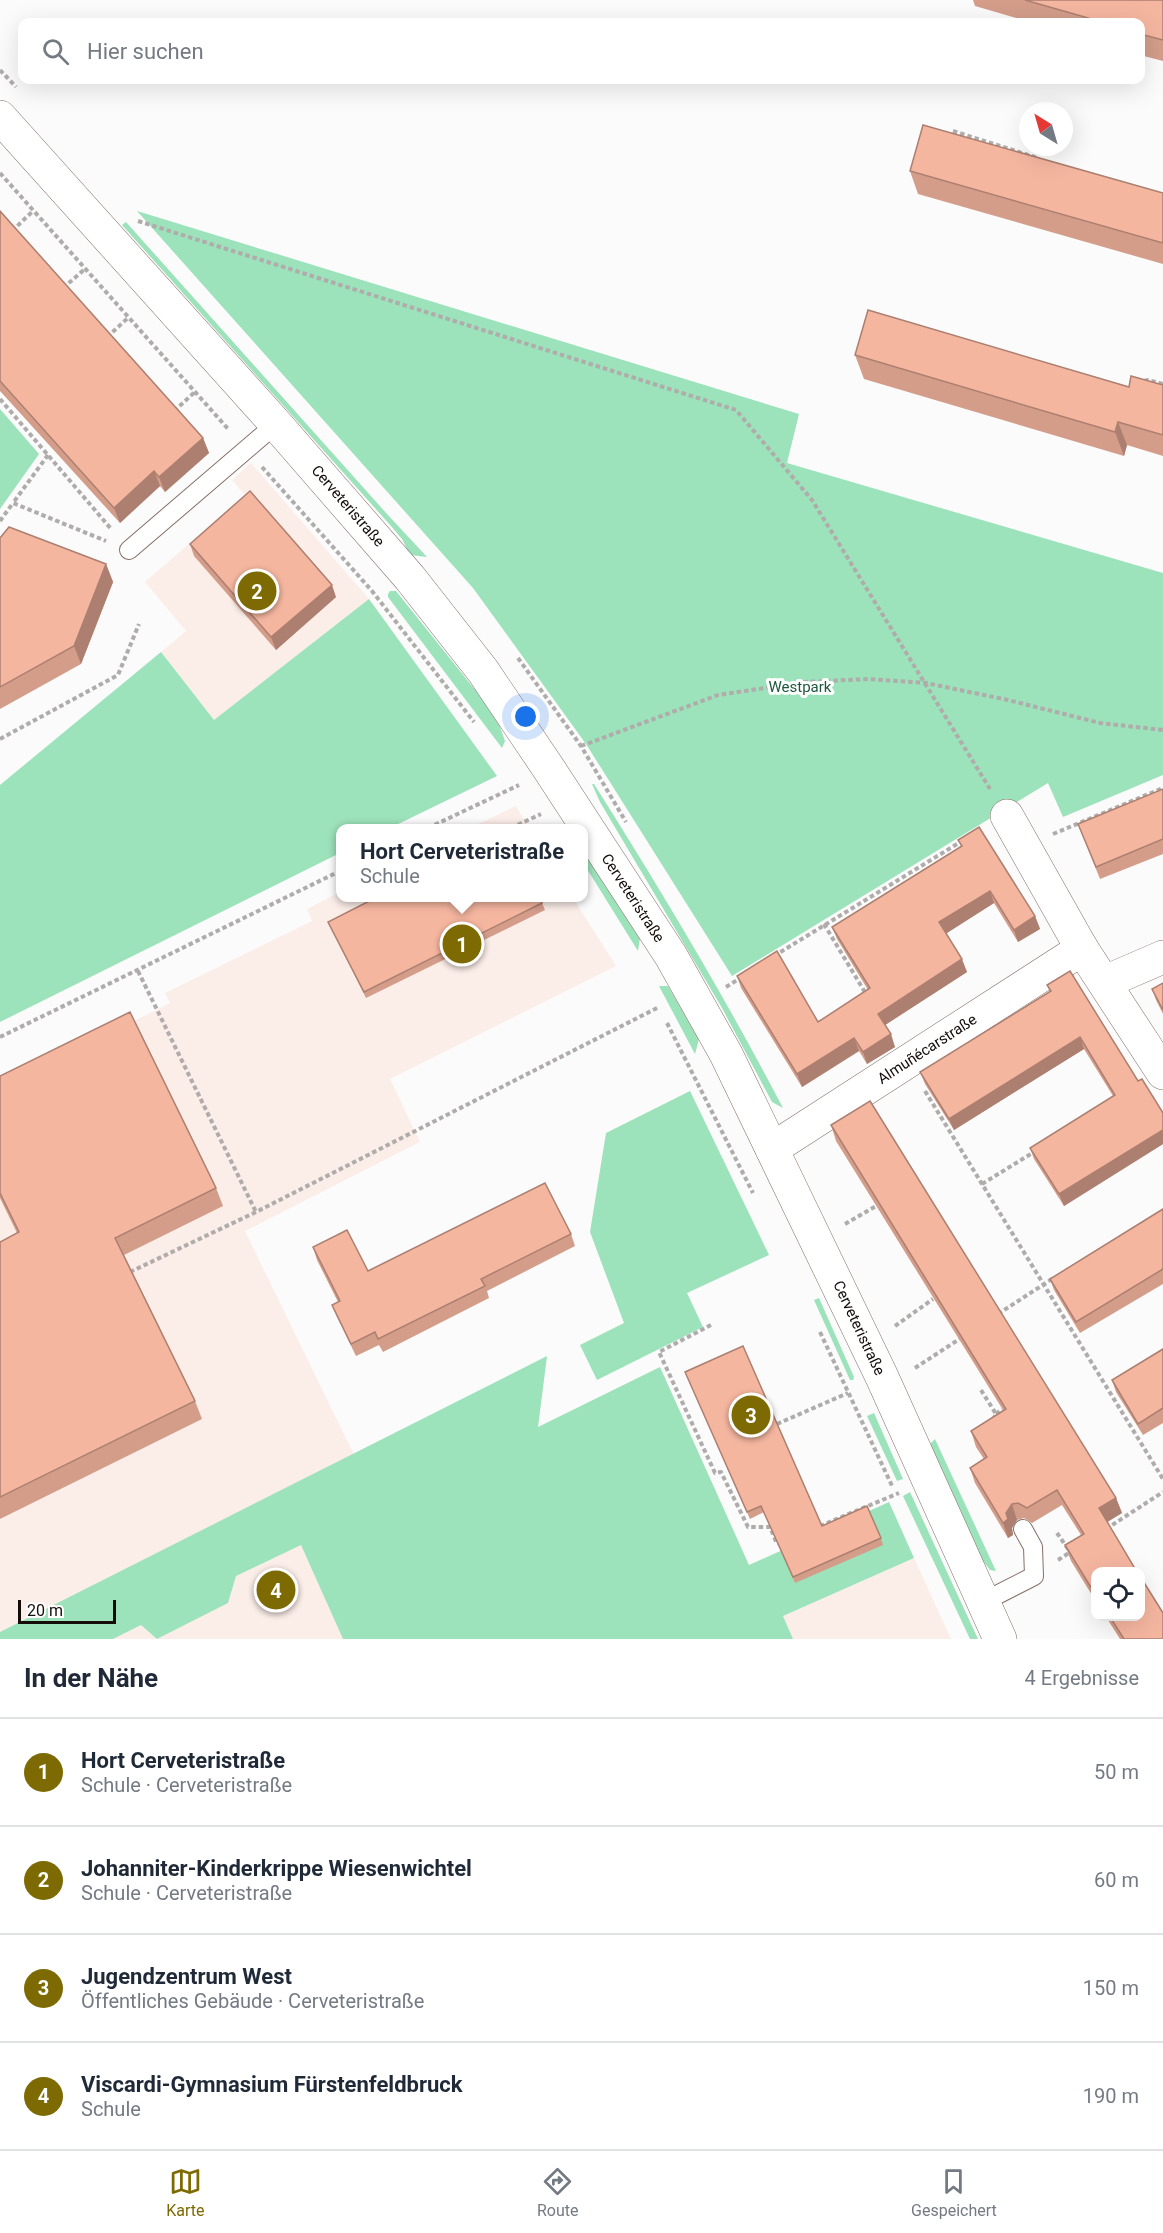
<!DOCTYPE html>
<html lang="de">
<head>
<meta charset="utf-8">
<style>
  body { margin:0; font-family:Roboto,sans-serif; background:#f2f2f3; color:#1f2937 }
  .controls { position:absolute; right:18px; bottom:18px; display:grid; overflow:hidden; border-radius:12px; box-shadow:0 6px 24px #0002 }
  .controls button { width:54px; height:54px; display:grid; place-items:center; padding:0; border:0; border-bottom:2px solid #e0e1e3; background:#fff; color:#1f2937; font:30px sans-serif }
  .compass { position:absolute; left:1019px; top:102px; width:54px; height:54px; border-radius:50%; background:#fff; box-shadow:0 6px 24px #0002; rotate:323deg }
  .scale { position:absolute; left:18px; bottom:15px; width:98px; box-sizing:border-box; padding-left:6px; border:3px solid #140c09; border-top:0; font-size:16px; line-height:21px; white-space:nowrap; color:#140c09; -webkit-text-stroke:4px #fff; paint-order:stroke }
  .you { position:absolute; left:526px; top:717px; width:21px; height:21px; margin:-15px; border:4px solid #fff; border-radius:50%; background:#1a73e8; box-shadow:0 0 0 9px #1a73e833 }
  .badge { display:grid; place-items:center; width:39px; height:39px; border-radius:50%; background:#7e6a02; color:#fff; font-size:20px; font-weight:700 }
  .pin { position:absolute; translate:-50% -50%; border:3px solid #fff; box-shadow:0 2px 6px #0006 }
  .popup { position:absolute; left:336px; top:824px; width:252px; height:78px; box-sizing:border-box; display:grid; place-content:center; border-radius:12px; background:#fff; filter:drop-shadow(0 2px 4px #0005); font-size:20px; white-space:nowrap; color:#747a83 }
  .popup b { font-size:22px; color:#1f2937 }
  .popup::after { content:''; position:absolute; left:50%; top:100%; margin-left:-12px; border:12px solid transparent; border-top-color:#fff }
  .list { margin:0; padding:0; list-style:none }
  h2 { display:flex; justify-content:space-between; align-items:center; height:78px; margin:0; padding:0 24px; font-size:26px }
  h2 small { font-size:20px; font-weight:400; color:#747a83 }
  .list li { display:grid; grid-template-columns:39px 1fr auto; gap:18px; align-items:center; box-sizing:border-box; height:108px; padding:0 24px; border-top:2px solid #e0e1e3 }
  .list b { display:block; font-size:22px; white-space:nowrap }
  .list p { margin:0; font-size:20px; white-space:nowrap; color:#747a83 }
  .list em { font-size:20px; font-style:normal; color:#747a83 }
  .icon { flex:none; width:33px; height:33px; fill:none; stroke:currentColor; stroke-width:2; stroke-linecap:round; stroke-linejoin:round }
  .map { position:relative; flex:none; width:1163px; height:1639px; overflow:hidden }
  .search { position:absolute; background:#fff; box-shadow:0 6px 24px #0002; left:18px; right:18px; top:18px; height:66px; display:flex; align-items:center; gap:15px; box-sizing:border-box; padding:0 21px; border-radius:12px; color:#747a83; font-size:22px }
  .sheet { height:510px; background:#fff }
  nav { display:flex; justify-content:space-around; align-items:center; box-sizing:border-box; height:84px; border-top:2px solid #e0e1e3; background:#fff; font-size:16px; color:#747a83 }
  nav a { display:grid; justify-items:center; gap:3px }
  nav .on { color:#7e6a02 }
  .map>svg:first-child { display:block }
  .built { fill:#fbede8 }
  .green { fill:#9ce2ba }
  .lines { fill:none; stroke-linecap:round; stroke-linejoin:round }
  .lane-casing { stroke:#856f67; stroke-width:20 }
  .street-casing { stroke:#856f67; stroke-width:34 }
  .path { stroke:#afacab; stroke-width:4; stroke-dasharray:4.5 3; stroke-linecap:butt }
  .lane { stroke:#fff; stroke-width:18 }
  .street { stroke:#fff; stroke-width:33 }
  .wall { fill:#d39d8a }
  .shaded-wall { fill:#ac7f70 }
  .building { fill:#f5b6a0; stroke:#ac7f70; stroke-width:1.5 }
  .labels { text-anchor:middle; dominant-baseline:central; stroke-width:6; stroke-linejoin:round; paint-order:stroke }
  .street-label { font-size:15px; fill:#140c09; stroke:#fff }
  .park-label { font-size:15px; fill:#1e583c; stroke:#fff }
</style>
</head>
<body>
<div class="map">
<svg width="1163" height="1639" viewBox="0 0 1163 1639">
  <rect width="100%" height="100%" fill="#fbfbfb"/>
  <g class="built">
    <polygon points="251,463 369,599 214,720 161,652 186,631 145,582 245,495 232,480"/>
    <polygon points="516,806 529,828 470,828"/>
    <polygon points="340,892 340,898 573,898 616,966 390,1079 420,1142 245,1231 354,1455 0,1632 0,1088 170,1003 165,993 312,921 307,909"/>
    <polygon points="301,1545 343,1639 157,1639 228,1603 236,1576"/>
    <polygon points="914,1558 951,1639 793,1639 783,1616"/>
    <polygon points="141,1625 157,1639 113,1639"/>
  </g>
  <g class="green">
    <polygon points="137,211 799,414 787,463 1163,573 1163,775 1063,817 1048,783 732,976 586,744 473,588"/>
    <polygon points="126,222 387,514 427,557 410,555 402,539 391,526 122,225"/>
    <polygon points="0,409 39,454 0,509"/>
    <polygon points="390,591 396,591 480,696 499,724 505,741 502,748 388,597 388,594"/>
    <polygon points="369,599 497,776 390,828 340,828 340,853 0,1022 0,785 161,652 214,720"/>
    <path d="M592,784H594C661,890 725,997 783,1108L772,1102L722,1008L600,802Z"/>
    <polygon points="584,848 640,938 638,951 584,864"/>
    <polygon points="659,986 668,986 699,1039 695,1054"/>
    <polygon points="690,1091 769,1255 687,1293 703,1327 597,1380 580,1345 624,1323 590,1232 606,1133"/>
    <polygon points="819,1298 854,1377 853,1380 850,1380 814,1300"/>
    <polygon points="547,1356 538,1427 660,1367 749,1565 889,1502 914,1558 783,1616 793,1639 343,1639 301,1545 236,1576 228,1603 157,1639 141,1625 113,1639 0,1639 0,1632"/>
    <polygon points="874,1413 903,1479 897,1481 867,1416"/>
    <polygon points="935,1439 996,1571 990,1570 983,1561 929,1445"/>
    <polygon points="910,1492 978,1639 970,1639 903,1496"/>
  </g>
  <g class="lines">
    <defs>
      <g id="lane">
        <polyline points="129,550 276,424"/>
        <polyline points="983,1602 1034,1576 1033,1547 1023,1529"/>
      </g>
      <g id="street">
        <polyline points="0,117 276,424 410,578 483,671 549,769 671,956 726,1054 882,1377 1000,1639"/>
        <polyline points="1007,816 1082,949 1163,1073"/>
        <polyline points="1105,982 1163,957"/>
        <polyline points="772,1149 1082,949"/>
      </g>
    </defs>
    <use href="#lane" class="lane-casing"/>
    <use href="#street" class="street-casing"/>
    <g class="path">
      <polyline points="0,70 16,87"/>
      <polyline points="953,131 1038,158"/>
      <polyline points="0,173 229,430"/>
      <polyline points="138,221 736,410 812,500 990,789"/>
      <polyline points="12,231 33,211"/>
      <polyline points="63,288 85,269"/>
      <polyline points="107,337 129,317"/>
      <polyline points="1144,381 1148,380 1163,384"/>
      <polyline points="0,399 112,530"/>
      <polyline points="174,411 196,391"/>
      <polyline points="48,455 13,503 106,541"/>
      <polyline points="262,467 372,591 474,722"/>
      <polyline points="0,521 13,503"/>
      <polyline points="518,658 581,746 626,822"/>
      <polyline points="0,739 118,675 139,624"/>
      <polyline points="581,746 718,695 805,682 869,679 926,683 1008,700 1100,723 1163,730"/>
      <polyline points="428,828 519,785"/>
      <polyline points="511,828 541,814"/>
      <polyline points="1053,834 1163,788"/>
      <polyline points="824,924 866,994"/>
      <polyline points="774,956 962,841"/>
      <polyline points="138,971 256,1212"/>
      <polyline points="726,987 742,977"/>
      <polyline points="667,1023 753,1193"/>
      <polyline points="0,1037 340,871"/>
      <polyline points="925,1091 1163,1479"/>
      <polyline points="982,1184 1034,1152"/>
      <polyline points="845,1224 876,1206"/>
      <polyline points="130,1272 256,1212 659,1007"/>
      <polyline points="998,1314 1052,1279"/>
      <polyline points="711,1325 659,1352 715,1473 721,1472 748,1527 770,1527 777,1544 780,1543"/>
      <polyline points="895,1326 933,1299"/>
      <polyline points="820,1332 893,1488"/>
      <polyline points="915,1368 961,1338"/>
      <polyline points="981,1390 996,1414 993,1420"/>
      <polyline points="996,1414 1002,1409"/>
      <polyline points="777,1424 848,1393"/>
      <polyline points="820,1526 899,1493"/>
      <polyline points="1106,1529 1163,1492"/>
      <polyline points="1057,1533 1068,1549"/>
      <polyline points="1058,1560 1072,1551"/>
    </g>
    <use href="#lane" class="lane"/>
    <use href="#street" class="street"/>
  </g>
  <g class="wall">
    <polygon points="973,0 1163,0 1163,61 1140,55 1140,22 1030,22 975,6"/>
    <polygon points="910,171 1163,193 1163,264 918,194"/>
    <polygon points="0,211 203,438 209,453 165,492 160,486 120,523 0,391"/>
    <polygon points="855,355 1129,387 1163,385 1163,456 1127,445 1124,456 864,379"/>
    <polygon points="0,538 106,564 113,582 81,664 0,709"/>
    <polygon points="190,544 336,597 276,650 194,556"/>
    <polygon points="1163,789 1163,854 1100,879 1078,824"/>
    <polygon points="958,840 1035,916 1040,929 1018,942 994,903 946,933 967,972 885,1025 895,1047 867,1064 859,1051 802,1087 741,988 737,976 818,1022 868,990 837,939 832,927 961,846"/>
    <polygon points="542,903 545,910 366,998 328,922"/>
    <polygon points="1163,983 1163,1014 1156,1000 1152,989"/>
    <polygon points="1047,985 1138,1081 1163,1113 1163,1144 1064,1206 1034,1159 1030,1148 1113,1096 1084,1049 954,1130 925,1084 920,1072 1050,992"/>
    <polygon points="0,1076 216,1188 223,1206 124,1255 195,1401 202,1419 0,1519 0,1242 17,1233 0,1198"/>
    <polygon points="831,1125 1116,1498 1122,1513 1107,1522 1095,1572 1095,1600 1071,1561 1065,1545 1081,1535 1062,1505 1032,1523 1024,1518 1017,1520 1012,1528 1013,1535 1008,1538 975,1483 970,1468 984,1459 976,1447 971,1431 1003,1410 836,1141"/>
    <polygon points="1163,1209 1163,1284 1080,1333 1054,1290 1050,1279"/>
    <polygon points="571,1234 575,1246 487,1291 489,1298 383,1352 379,1345 356,1356 337,1317 332,1305 338,1302 317,1260 313,1247 368,1271"/>
    <polygon points="1163,1349 1163,1423 1143,1435 1116,1392 1112,1380"/>
    <polygon points="685,1372 822,1526 881,1538 883,1545 795,1583 764,1512 750,1519"/>
    <polygon points="1106,1617 1140,1617 1163,1639 1120,1639"/>
  </g>
  <g class="shaded-wall">
    <polygon points="1118,422 1127,445 1124,456 1115,432"/>
    <polygon points="203,438 209,453 165,492 159,477"/>
    <polygon points="154,471 160,486 120,523 114,508"/>
    <polygon points="106,564 113,582 81,664 74,646"/>
    <polygon points="332,585 336,597 276,650 271,637"/>
    <polygon points="990,891 994,903 944,935 939,922"/>
    <polygon points="1035,916 1040,929 1018,942 1014,930"/>
    <polygon points="962,959 967,972 882,1027 878,1014"/>
    <polygon points="891,1034 895,1047 867,1064 863,1052"/>
    <polygon points="1080,1037 1084,1049 954,1130 949,1119"/>
    <polygon points="854,1038 859,1051 802,1087 797,1074"/>
    <polygon points="1163,1130 1163,1144 1064,1206 1059,1194"/>
    <polygon points="1116,1498 1122,1513 1104,1524 1099,1508"/>
    <polygon points="1012,1504 1017,1520 1012,1528 1013,1535 1008,1538 1003,1523 1006,1513"/>
  </g>
  <g class="building">
    <polygon points="1025,0 1163,0 1163,40 1140,34 1140,22 1102,22"/>
    <polygon points="923,125 1163,193 1163,243 910,171"/>
    <polygon points="0,211 203,438 159,477 154,471 114,508 0,381"/>
    <polygon points="868,310 1129,387 1131,376 1163,385 1163,435 1118,422 1115,432 855,355"/>
    <polygon points="250,491 332,585 271,637 190,544"/>
    <polygon points="9,527 106,564 74,646 0,687 0,538"/>
    <polygon points="1163,789 1163,839 1096,867 1078,824"/>
    <polygon points="979,827 1035,916 1014,930 990,891 939,922 962,959 878,1014 891,1034 863,1052 854,1038 797,1074 737,976 777,951 818,1022 870,988 832,927 962,846 958,840"/>
    <polygon points="377,897 540,897 542,903 364,992 328,922"/>
    <polygon points="1070,971 1138,1081 1142,1079 1163,1113 1163,1130 1059,1194 1030,1148 1115,1095 1080,1037 949,1119 920,1072 1051,991 1047,985"/>
    <polygon points="1163,983 1163,1010 1152,989"/>
    <polygon points="130,1012 216,1188 115,1238 195,1401 0,1497 0,1242 19,1232 0,1193 0,1076"/>
    <polygon points="870,1101 1116,1498 1099,1508 1137,1572 1095,1572 1095,1594 1065,1545 1084,1534 1057,1490 1027,1508 1018,1503 1012,1504 1006,1513 1008,1519 1003,1523 970,1468 987,1457 971,1431 1006,1409 831,1125"/>
    <polygon points="545,1183 571,1234 481,1279 485,1286 378,1339 375,1332 351,1344 332,1305 340,1301 313,1247 347,1230 368,1271"/>
    <polygon points="1163,1209 1163,1269 1076,1322 1050,1279"/>
    <polygon points="743,1346 822,1526 867,1506 881,1538 793,1577 761,1506 747,1512 685,1372"/>
    <polygon points="1163,1349 1163,1408 1138,1424 1112,1380"/>
    <polygon points="1140,1576 1163,1613 1163,1639 1124,1639 1110,1617 1140,1617"/>
  </g>
  <g class="labels">
    <g class="street-label">
      <text transform="translate(348 506) rotate(49)">Cerveteristraße</text>
      <text transform="translate(633 898) rotate(57)">Cerveteristraße</text>
      <text transform="translate(927 1049) rotate(-33)">Almuñécarstraße</text>
      <text transform="translate(859 1328) rotate(65)">Cerveteristraße</text>
    </g>
    <g class="park-label">
      <text x="800" y="687">Westpark</text>
    </g>
  </g>
</svg>
<div class="controls">
<button><svg class="icon" aria-label="locate" viewBox="0 0 24 24"><circle cx="12" cy="12" r="6"/><path d="M12 2v4M12 18v4M2 12h4M18 12h4"/></svg></button>
</div>
<svg class="compass" viewBox="-18 -18 36 36"><path d="M0-13l5 13h-10z" fill="#e53935"/><path d="M0 13l5-13h-10z" fill="#747a83"/></svg>
<div class="scale">20 m</div>
<div class="you"></div>
<div class="pin badge" style="left:462px;top:944px">1</div>
<div class="popup"><b>Hort Cerveteristraße</b>Schule</div>
<div class="pin badge" style="left:257px;top:591px">2</div>
<div class="pin badge" style="left:751px;top:1415px">3</div>
<div class="pin badge" style="left:276px;top:1590px">4</div>
<div class="search"><svg class="icon" aria-label="search" viewBox="0 0 24 24"><circle cx="10" cy="10" r="6"/><path d="M15 15l6 6"/></svg>Hier suchen</div>
</div>
<section class="sheet">
<h2>In der Nähe<small>4 Ergebnisse</small></h2>
<ul class="list">
<li><span class="badge">1</span><div><b>Hort Cerveteristraße</b><p>Schule · Cerveteristraße</p></div><em>50 m</em></li>
<li><span class="badge">2</span><div><b>Johanniter-Kinderkrippe Wiesenwichtel</b><p>Schule · Cerveteristraße</p></div><em>60 m</em></li>
<li><span class="badge">3</span><div><b>Jugendzentrum West</b><p>Öffentliches Gebäude · Cerveteristraße</p></div><em>150 m</em></li>
<li><span class="badge">4</span><div><b>Viscardi-Gymnasium Fürstenfeldbruck</b><p>Schule</p></div><em>190 m</em></li>
</ul>
</section>
<nav>
<a class="on"><svg class="icon" aria-label="map" viewBox="0 0 24 24"><path d="M3 6l6-2 6 2 6-2v14l-6 2-6-2-6 2zM9 4v14M15 6v14"/></svg>Karte</a>
<a><svg class="icon" aria-label="directions" viewBox="0 0 24 24"><path d="M12 3l9 9-9 9-9-9zM9 14v-3h6M13 9l2 2-2 2"/></svg>Route</a>
<a><svg class="icon" aria-label="saved" viewBox="0 0 24 24"><path d="M7 4h10v16l-5-4-5 4z"/></svg>Gespeichert</a>
</nav>
</body>
</html>
